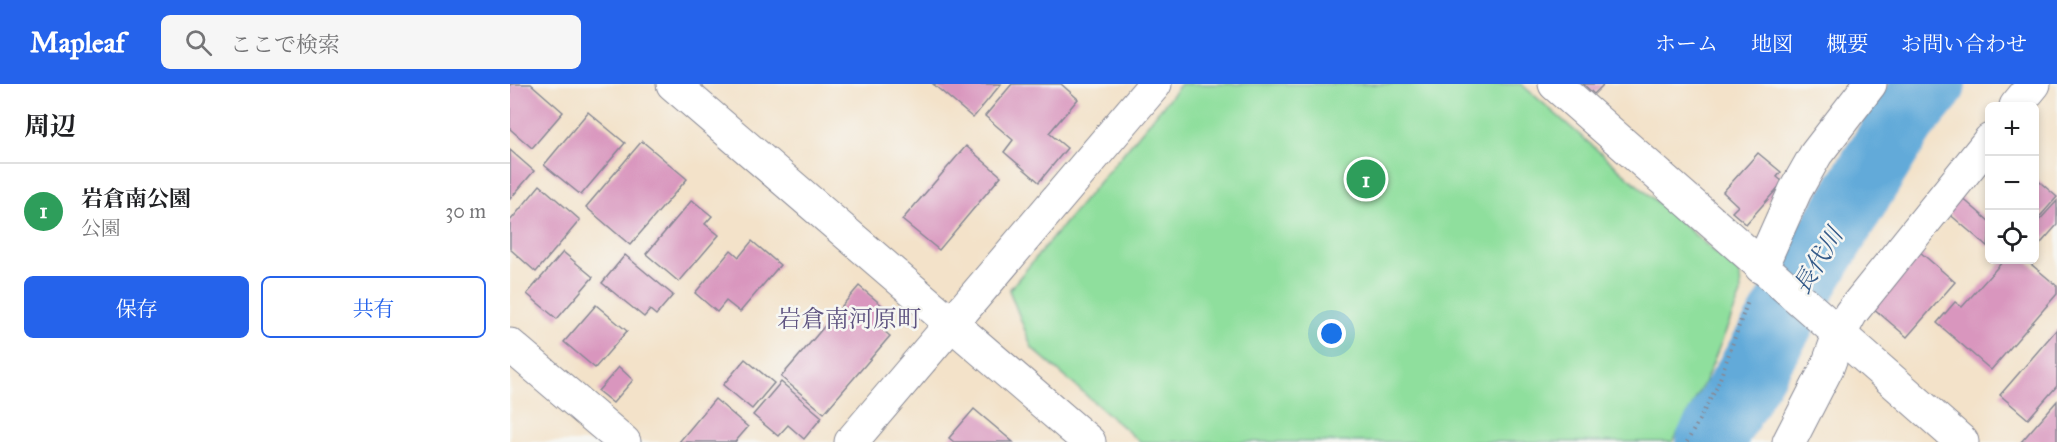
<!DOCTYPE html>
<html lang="ja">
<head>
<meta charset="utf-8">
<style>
  body { margin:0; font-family:"IM FELL Great Primer","Noto Serif JP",serif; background:#f6f6f6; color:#202124 }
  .controls { position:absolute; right:18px; top:18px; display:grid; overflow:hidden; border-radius:9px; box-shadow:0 3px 9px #0003 }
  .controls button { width:54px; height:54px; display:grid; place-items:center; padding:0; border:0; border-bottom:2px solid #e0e0e0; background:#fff; color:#202124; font:30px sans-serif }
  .you { position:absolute; left:822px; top:250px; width:21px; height:21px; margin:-15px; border:4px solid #fff; border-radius:50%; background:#1a73e8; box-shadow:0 0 0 9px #1a73e833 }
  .badge { display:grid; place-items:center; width:39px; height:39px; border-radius:50%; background:#2563eb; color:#fff; font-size:20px; font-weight:700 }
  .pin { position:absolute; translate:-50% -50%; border:3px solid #fff; box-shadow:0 2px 6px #0006 }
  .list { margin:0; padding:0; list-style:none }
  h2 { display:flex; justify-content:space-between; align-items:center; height:78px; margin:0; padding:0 24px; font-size:26px }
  h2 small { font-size:20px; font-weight:400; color:#757577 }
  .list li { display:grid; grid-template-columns:39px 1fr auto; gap:18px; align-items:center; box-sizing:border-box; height:96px; padding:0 24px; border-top:2px solid #e0e0e0 }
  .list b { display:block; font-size:22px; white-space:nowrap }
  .list p { margin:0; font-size:20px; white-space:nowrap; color:#757577 }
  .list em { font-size:20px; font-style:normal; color:#757577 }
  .actions { display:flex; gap:12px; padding:18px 24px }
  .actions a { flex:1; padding:14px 0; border:2px solid #2563eb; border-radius:9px; text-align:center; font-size:21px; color:#2563eb }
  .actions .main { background:#2563eb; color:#fff }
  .icon { flex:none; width:33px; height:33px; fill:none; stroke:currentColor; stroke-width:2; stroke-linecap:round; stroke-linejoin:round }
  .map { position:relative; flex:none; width:1547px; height:358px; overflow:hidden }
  header { display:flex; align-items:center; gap:36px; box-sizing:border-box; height:84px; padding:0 30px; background:#2563eb; color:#fff }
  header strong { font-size:28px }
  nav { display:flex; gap:33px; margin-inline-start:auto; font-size:21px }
  .search { width:420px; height:54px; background:#f6f6f6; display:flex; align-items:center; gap:15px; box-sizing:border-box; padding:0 21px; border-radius:9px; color:#757577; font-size:22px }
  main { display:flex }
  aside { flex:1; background:#fff }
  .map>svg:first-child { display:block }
  .green { fill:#8fdf9d; stroke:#55877e; stroke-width:1.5 }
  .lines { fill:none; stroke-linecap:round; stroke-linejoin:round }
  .river { stroke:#62aad9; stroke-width:68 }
  .building { fill:#d996be }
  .minor-casing { stroke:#878894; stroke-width:35 }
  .path { stroke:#878894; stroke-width:4; stroke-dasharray:1.5 4.5; stroke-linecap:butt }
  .minor { stroke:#fff; stroke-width:33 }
  .labels { text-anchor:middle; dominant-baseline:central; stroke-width:5; stroke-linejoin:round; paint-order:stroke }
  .water-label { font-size:24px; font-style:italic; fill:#345a89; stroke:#f6f6f2 }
  .neighbourhood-label { font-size:24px; fill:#5e5380; stroke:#f6f6f2 }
</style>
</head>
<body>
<header>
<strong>Mapleaf</strong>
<div class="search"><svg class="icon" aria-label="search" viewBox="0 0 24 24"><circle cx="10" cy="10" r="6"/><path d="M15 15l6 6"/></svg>ここで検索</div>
<nav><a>ホーム</a><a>地図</a><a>概要</a><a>お問い合わせ</a></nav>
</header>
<main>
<aside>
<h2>周辺<small></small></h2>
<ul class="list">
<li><span class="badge" style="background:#2e9e5b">1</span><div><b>岩倉南公園</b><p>公園</p></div><em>30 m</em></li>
</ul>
<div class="actions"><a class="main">保存</a><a>共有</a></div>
</aside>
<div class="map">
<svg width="1547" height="358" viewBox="0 0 1547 358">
  <rect width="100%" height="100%" fill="#f6f6f2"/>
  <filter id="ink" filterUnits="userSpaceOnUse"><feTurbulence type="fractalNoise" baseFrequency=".0167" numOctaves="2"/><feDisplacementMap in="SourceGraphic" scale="12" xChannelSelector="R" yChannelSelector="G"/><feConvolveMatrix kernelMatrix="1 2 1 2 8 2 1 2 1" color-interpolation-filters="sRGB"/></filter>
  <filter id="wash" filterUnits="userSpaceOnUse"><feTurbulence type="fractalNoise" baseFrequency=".008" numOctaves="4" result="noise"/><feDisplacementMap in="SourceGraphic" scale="24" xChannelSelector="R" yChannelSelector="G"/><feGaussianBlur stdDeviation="1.35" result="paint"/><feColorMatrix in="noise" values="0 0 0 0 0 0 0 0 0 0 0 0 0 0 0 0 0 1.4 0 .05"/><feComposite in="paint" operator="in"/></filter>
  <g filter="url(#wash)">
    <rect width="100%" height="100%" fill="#f3e2c9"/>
    <polygon class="green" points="671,0 1011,0 1230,190 1231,210 1197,293 1163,358 630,358 522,264 499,206"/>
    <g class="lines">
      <polyline class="river" points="1200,358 1300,187 1393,35 1422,0"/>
    </g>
    <g id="blocks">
      <g class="building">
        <polygon points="0,0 21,0 53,28 22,64 0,45"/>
        <polygon points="423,0 491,0 463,34"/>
        <polygon points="502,0 551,0 568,15 539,49 557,64 529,98 494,68 503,56 475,32"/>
        <polygon points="1073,0 1094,0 1084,10"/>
        <polygon points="78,28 115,59 71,111 34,81"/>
        <polygon points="132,57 177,95 120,161 76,123"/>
        <polygon points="456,62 491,92 429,166 392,136"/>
        <polygon points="0,66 24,87 0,115"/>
        <polygon points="1248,69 1271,88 1267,93 1273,98 1236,140 1222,128 1228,122 1213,108"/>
        <polygon points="1524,93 1547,113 1524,139"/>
        <polygon points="30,101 70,136 26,188 0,165 0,137"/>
        <polygon points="1450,112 1480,138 1478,163 1437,128"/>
        <polygon points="182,116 202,132 195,140 209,151 169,198 136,170"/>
        <polygon points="1547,117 1547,141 1524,167 1524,142"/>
        <polygon points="242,157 270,181 230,228 216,217 207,228 185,209 221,166 229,173"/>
        <polygon points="53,168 83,193 47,235 17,210"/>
        <polygon points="1410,168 1445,198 1397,253 1362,223"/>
        <polygon points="115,171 163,211 146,231 140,226 134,233 92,199"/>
        <polygon points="1494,176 1516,176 1547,202 1547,210 1481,286 1427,239 1445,218 1452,223"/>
        <polygon points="349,202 379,227 367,241 380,252 314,329 271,293"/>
        <polygon points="86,221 117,247 85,284 54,258"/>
        <polygon points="1547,245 1547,302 1518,335 1490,311"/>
        <polygon points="235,275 264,299 242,325 213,301"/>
        <polygon points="109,283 123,296 103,319 88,307"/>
        <polygon points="271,298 312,333 294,355 278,341 268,352 243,331"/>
        <polygon points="205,315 238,343 225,358 169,358"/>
        <polygon points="1547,317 1547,358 1511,358"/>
        <polygon points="464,325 503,358 444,358 439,354"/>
      </g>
    </g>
  </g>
  <g filter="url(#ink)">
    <use href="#blocks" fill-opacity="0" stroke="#878894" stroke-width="1.5"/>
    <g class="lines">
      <defs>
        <g id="minor">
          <polyline points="163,0 579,358"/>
          <polyline points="1045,0 1452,358"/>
          <polyline points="1506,22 1524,0"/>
          <polyline points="1251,183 1285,107 1306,70 1360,0"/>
          <polyline points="0,261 114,358"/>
          <polyline points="341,358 645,0"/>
          <polyline points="1279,358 1317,284 1329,251 1341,229 1480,56"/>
        </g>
      </defs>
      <use href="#minor" class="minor-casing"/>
      <polyline class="path" points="1177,358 1207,303 1238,217"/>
      <use href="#minor" class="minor"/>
    </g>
  </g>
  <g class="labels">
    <g class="water-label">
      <text transform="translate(1308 177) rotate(-59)">長代川</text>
    </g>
    <g class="neighbourhood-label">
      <text x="339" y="235">岩倉南河原町</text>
    </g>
  </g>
</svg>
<div class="controls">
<button>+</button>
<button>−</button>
<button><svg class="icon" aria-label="locate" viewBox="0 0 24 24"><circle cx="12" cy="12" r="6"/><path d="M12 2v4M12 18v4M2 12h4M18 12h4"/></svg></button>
</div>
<div class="you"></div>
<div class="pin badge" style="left:856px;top:95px;background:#2e9e5b">1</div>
</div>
</main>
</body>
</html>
